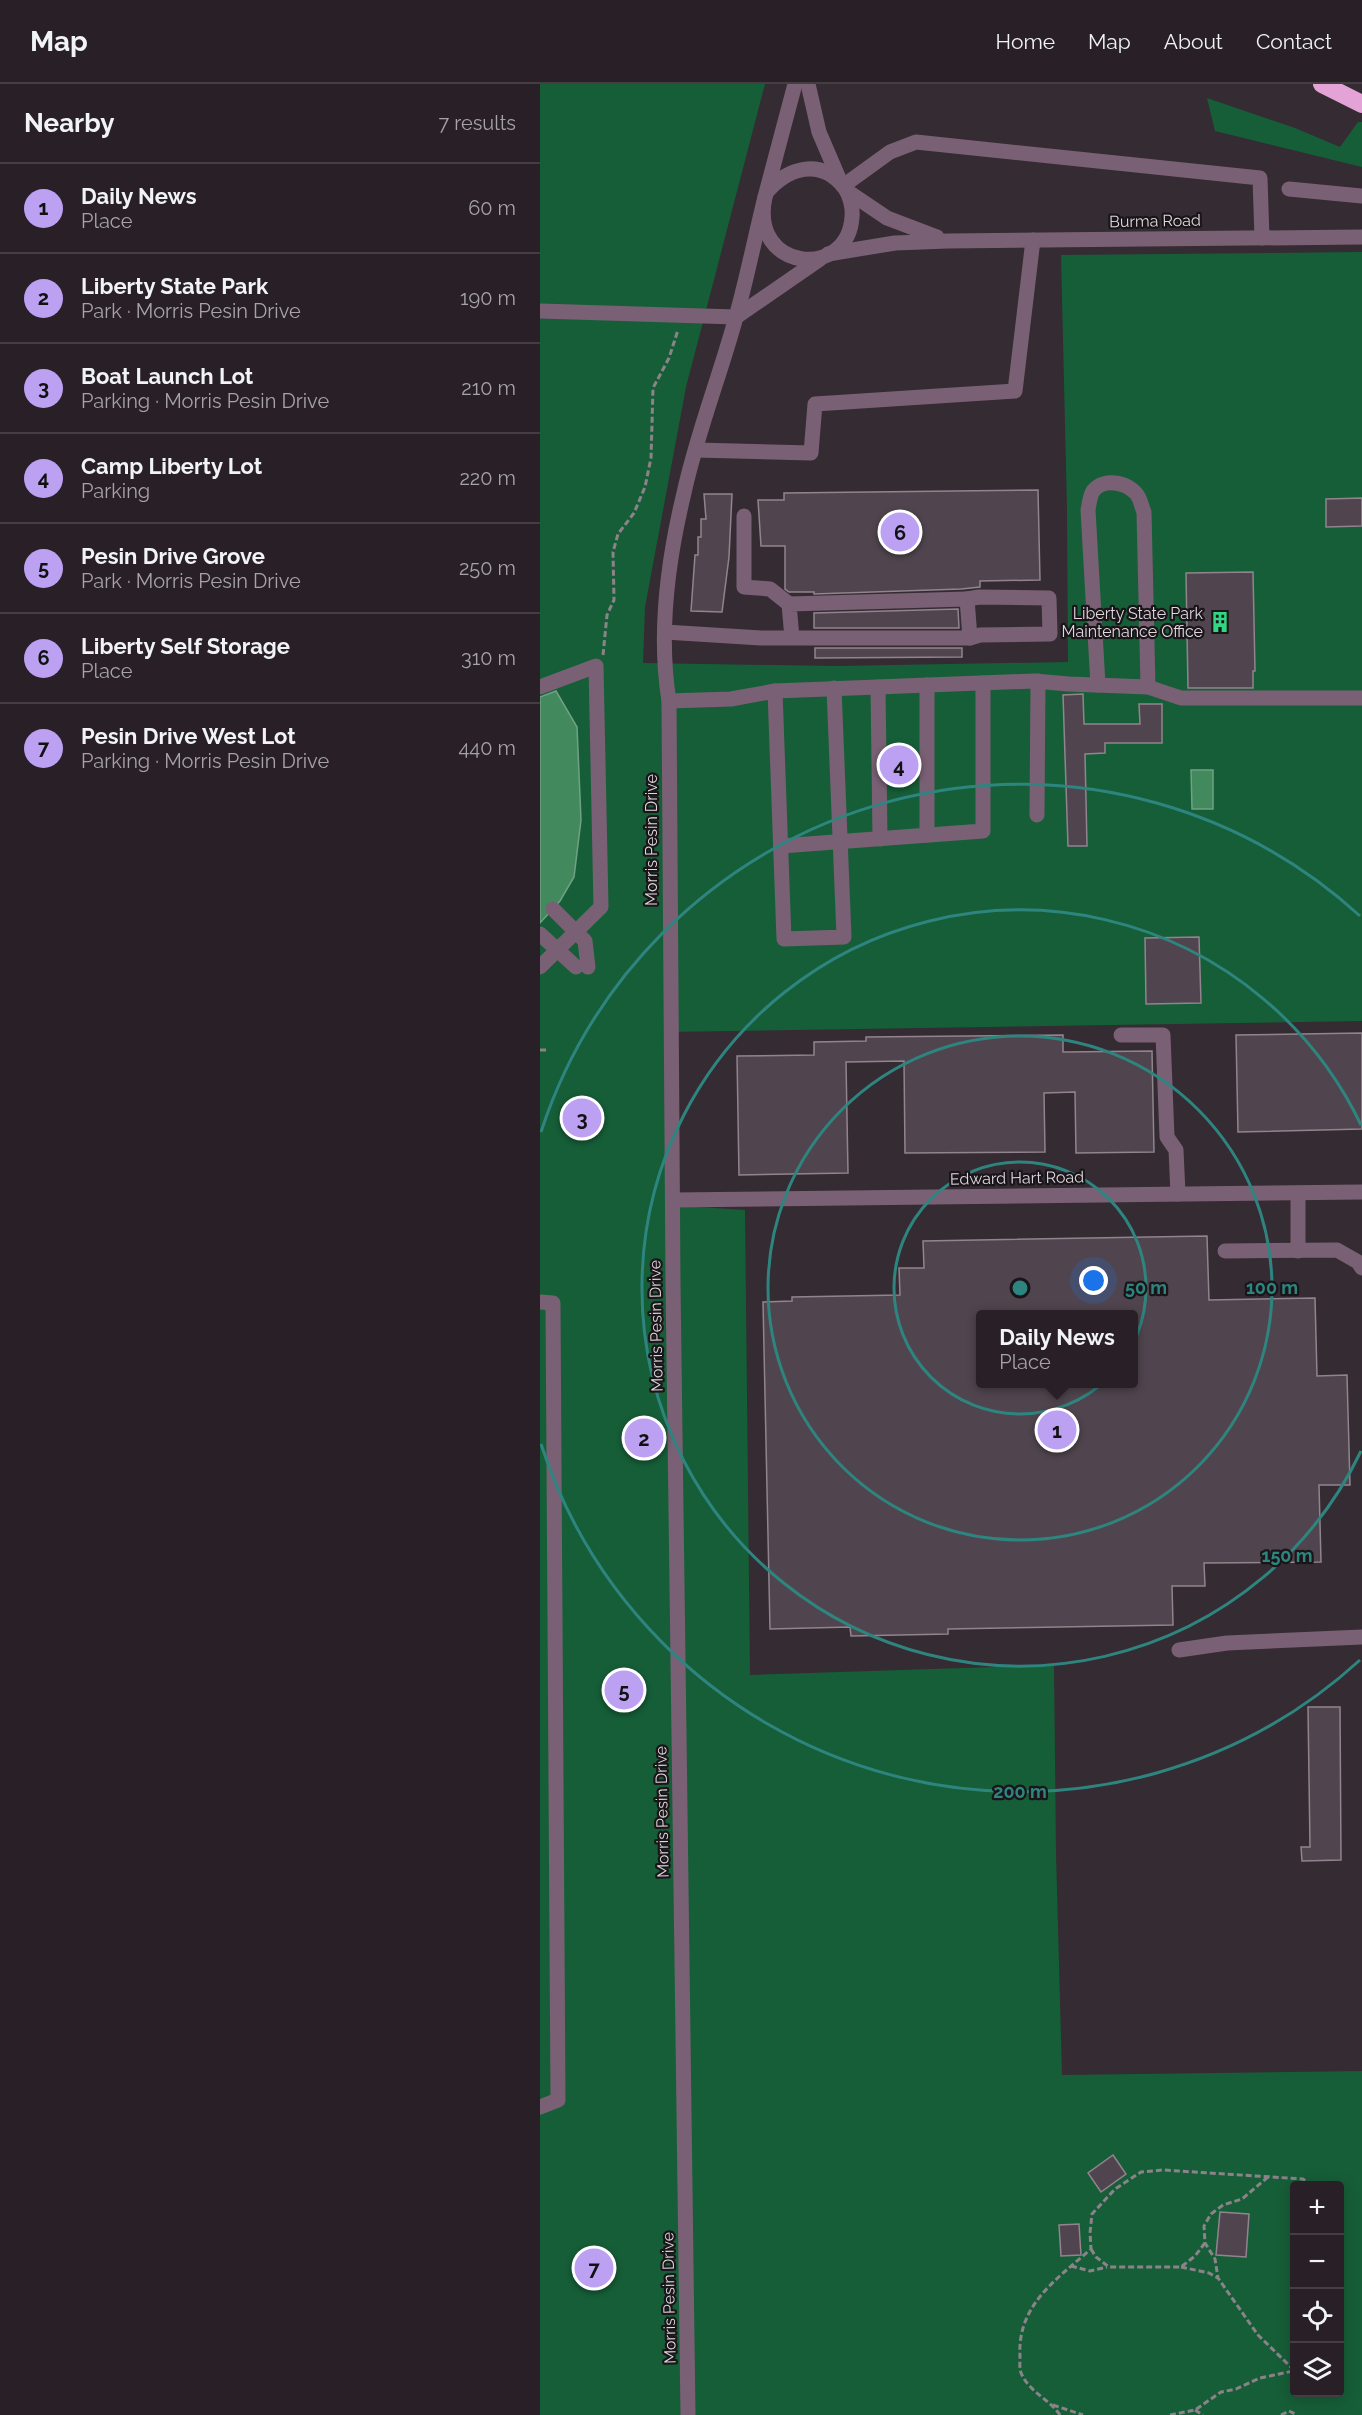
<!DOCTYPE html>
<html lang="en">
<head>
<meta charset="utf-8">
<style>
  body { margin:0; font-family:Raleway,sans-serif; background:#342d32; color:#f1f3f6 }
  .controls { position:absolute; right:18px; bottom:18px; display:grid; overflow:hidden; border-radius:6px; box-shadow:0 3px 15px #0003 }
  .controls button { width:54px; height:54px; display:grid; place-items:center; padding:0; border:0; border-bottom:2px solid #443e43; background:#282026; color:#f1f3f6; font:30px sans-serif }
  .you { position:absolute; left:554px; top:1197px; width:21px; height:21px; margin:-15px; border:4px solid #fff; border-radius:50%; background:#1a73e8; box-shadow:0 0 0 9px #1a73e833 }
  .badge { display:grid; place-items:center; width:39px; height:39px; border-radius:50%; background:#bca0f2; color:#111; font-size:20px; font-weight:700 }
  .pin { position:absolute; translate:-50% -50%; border:3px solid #fff; box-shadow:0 2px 6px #0006 }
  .popup { position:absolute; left:436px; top:1226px; width:162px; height:78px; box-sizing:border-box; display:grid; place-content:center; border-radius:6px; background:#282026; filter:drop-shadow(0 2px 4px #0005); font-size:20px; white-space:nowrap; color:#a5a3a7 }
  .popup b { font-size:22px; color:#f1f3f6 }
  .popup::after { content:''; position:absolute; left:50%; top:100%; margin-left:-12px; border:12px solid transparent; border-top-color:#282026 }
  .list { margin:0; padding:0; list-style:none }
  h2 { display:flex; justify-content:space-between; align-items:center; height:78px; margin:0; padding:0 24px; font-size:26px }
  h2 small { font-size:20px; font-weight:400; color:#a5a3a7 }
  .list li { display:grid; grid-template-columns:39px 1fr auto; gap:18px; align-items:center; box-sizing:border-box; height:90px; padding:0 24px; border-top:2px solid #443e43 }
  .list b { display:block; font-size:22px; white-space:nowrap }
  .list p { margin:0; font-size:20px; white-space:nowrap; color:#a5a3a7 }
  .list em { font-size:20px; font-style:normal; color:#a5a3a7 }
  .icon { flex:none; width:33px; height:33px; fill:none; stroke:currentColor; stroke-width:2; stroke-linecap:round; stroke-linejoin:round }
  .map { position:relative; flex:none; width:822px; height:2331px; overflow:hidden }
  header { display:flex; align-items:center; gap:36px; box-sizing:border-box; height:84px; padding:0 30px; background:#282026; border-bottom:2px solid #443e43 }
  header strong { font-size:28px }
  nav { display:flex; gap:33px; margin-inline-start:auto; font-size:21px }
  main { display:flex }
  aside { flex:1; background:#282026 }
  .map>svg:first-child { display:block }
  .green { fill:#165e38; fill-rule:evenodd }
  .water { fill:#428a5e; stroke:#71a184; stroke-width:1.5 }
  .building { fill:#50454e; stroke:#91848e; stroke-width:1.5; fill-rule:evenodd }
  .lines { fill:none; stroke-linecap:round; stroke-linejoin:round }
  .path { stroke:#8c838a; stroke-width:3; stroke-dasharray:6 3; stroke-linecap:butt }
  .minor { stroke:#7a6075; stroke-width:15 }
  .highway { stroke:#e3a3d6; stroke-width:18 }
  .ring { fill:none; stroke:#2e857f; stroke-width:3 }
  .labels { text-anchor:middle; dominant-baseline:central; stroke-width:4.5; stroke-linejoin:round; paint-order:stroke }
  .street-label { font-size:16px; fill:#dfd8dd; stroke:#1a1519 }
  .poi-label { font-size:16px; fill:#dfd8dd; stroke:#1a1519; text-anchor:end }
  .centre { fill:#2e857f; stroke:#1a1519; stroke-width:3 }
  .ring-label { font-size:18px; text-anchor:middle; font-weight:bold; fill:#2e857f; stroke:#1a1519; stroke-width:4.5; stroke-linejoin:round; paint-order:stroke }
</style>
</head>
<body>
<header>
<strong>Map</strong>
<nav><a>Home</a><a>Map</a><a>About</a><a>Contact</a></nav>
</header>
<main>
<aside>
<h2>Nearby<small>7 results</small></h2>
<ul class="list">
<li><span class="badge">1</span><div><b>Daily News</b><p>Place</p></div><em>60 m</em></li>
<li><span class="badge">2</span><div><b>Liberty State Park</b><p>Park · Morris Pesin Drive</p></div><em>190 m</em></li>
<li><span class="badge">3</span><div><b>Boat Launch Lot</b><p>Parking · Morris Pesin Drive</p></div><em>210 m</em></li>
<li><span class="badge">4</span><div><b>Camp Liberty Lot</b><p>Parking</p></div><em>220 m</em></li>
<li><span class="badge">5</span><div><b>Pesin Drive Grove</b><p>Park · Morris Pesin Drive</p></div><em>250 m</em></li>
<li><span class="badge">6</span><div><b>Liberty Self Storage</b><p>Place</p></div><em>310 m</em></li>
<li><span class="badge">7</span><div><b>Pesin Drive West Lot</b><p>Parking · Morris Pesin Drive</p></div><em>440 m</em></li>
</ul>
</aside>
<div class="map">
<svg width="822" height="2331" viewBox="0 0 822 2331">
  <rect width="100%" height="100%" fill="#352b33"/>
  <g class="green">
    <path d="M0,0H225L146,303L105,523L103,579L296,582L528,578L527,426L521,171L822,168V937L124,948L127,1121L205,1126L210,1591L514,1581L516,1769L522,1991L822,1987V2331H0V839L20,817L41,736L37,643L16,607L0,613ZM754,2102H800V2308H754Z"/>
    <polygon points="667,14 755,44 800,63 818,38 822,38 822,83 675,47"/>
  </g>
  <g class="water">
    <polygon points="16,607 37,643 41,736 34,793 20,817 0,839 0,613"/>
    <polygon points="651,686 673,686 673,725 652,725"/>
  </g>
  <g class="building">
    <polygon points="498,406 500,496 440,497 440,503 421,505 274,510 274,508 249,508 245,505 245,462 221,462 218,416 244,416 244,409"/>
    <polygon points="164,410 192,410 189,473 182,528 151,527 155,471 158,471 158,453 161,453 161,435 166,435"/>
    <polygon points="822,414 822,442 786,443 786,415"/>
    <polygon points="713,488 715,587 713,587 713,604 648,604 646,489"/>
    <polygon points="418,525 419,544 274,544 274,529"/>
    <polygon points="275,564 422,564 422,573 275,574"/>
    <polygon points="543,610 544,640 600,640 599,620 622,620 622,659 565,659 565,669 545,670 547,762 528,762 523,611"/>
    <polygon points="659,853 661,919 606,920 605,854"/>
    <polygon points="822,949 822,1045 698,1048 696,951"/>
    <polygon points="523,951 523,968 612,967 614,1068 536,1069 535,1008 504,1009 505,1068 365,1069 364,977 306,978 308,1089 199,1091 197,972 274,971 274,958 326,957 326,953"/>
    <path d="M667,1152L669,1216L775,1214L777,1292L807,1291L810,1401H779L781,1478L664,1479L665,1502H632L633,1541L408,1545V1550L311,1552L310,1543L230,1545L223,1218L252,1217V1213L360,1211L359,1184H384L383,1157ZM441,1230H594V1299H441Z"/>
    <polygon points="768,1623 800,1623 801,1776 762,1777 761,1763 770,1763"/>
    <polygon points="573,2071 586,2090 561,2108 548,2089"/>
    <polygon points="680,2128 709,2130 706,2173 676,2171"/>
    <polygon points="539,2140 541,2171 521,2172 519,2141"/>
  </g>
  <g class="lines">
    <g class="path">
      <polyline points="63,571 67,531 74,516 73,468 78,450 94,429 105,403 111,374 113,304 129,274 138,246"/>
      <polyline points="0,966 8,966"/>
      <polyline points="728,2093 702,2115 683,2121 671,2130 664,2142 665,2159 675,2175 678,2194 718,2251 754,2286"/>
      <polyline points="551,2165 556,2173 569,2183 641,2183 655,2172 665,2159"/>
      <polyline points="531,2182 550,2187 567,2183"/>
      <polyline points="641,2183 669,2189 678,2194"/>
      <polyline points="513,2321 543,2331"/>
      <polyline points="655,2326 663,2331"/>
      <path d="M520,2331C510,2316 490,2308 482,2291C479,2286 480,2278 480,2272C477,2221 517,2195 551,2165L550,2149L552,2130L575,2105L601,2088L623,2086L763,2095L772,2102"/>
      <polyline points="630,2331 655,2326 681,2308 696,2305 720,2294 753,2287"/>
      <polyline points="741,2331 749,2327 757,2331"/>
    </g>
    <g class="minor">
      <polyline points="268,0 279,48 300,97"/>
      <polyline points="303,102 350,68 376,58 720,94 722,154"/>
      <polyline points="749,105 822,112"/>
      <polyline points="307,107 347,134 397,153"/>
      <path d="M226,109C247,84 280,73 304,103C310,111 313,124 312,133C308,196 209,188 225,113L255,0"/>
      <polyline points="288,170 355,159 408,157 822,153"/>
      <polyline points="0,227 196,233"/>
      <polyline points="196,233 280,175"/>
      <polyline points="156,366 271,369 275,320 475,307 493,156"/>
      <polyline points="204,432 204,503 230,505 249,520"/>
      <polyline points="427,515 439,513 509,514 510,550 440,551 430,554"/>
      <polyline points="125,548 221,554 430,554 427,515 249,520 252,554"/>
      <polyline points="387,601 387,751"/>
      <path d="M558,601L548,426C549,420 550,412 553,407C564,393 591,398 599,414C601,418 602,424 604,428L608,603"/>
      <polyline points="0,603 56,582 61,823 0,883"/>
      <polyline points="338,603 340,755"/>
      <polyline points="235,607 244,855 304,853 294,604"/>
      <polyline points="129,617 191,615 235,607 494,597 529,600 608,603 641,614 822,614"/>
      <polyline points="497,731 498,597"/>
      <polyline points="241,762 443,747 443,599"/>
      <polyline points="13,825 45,857 48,883"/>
      <polyline points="0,850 36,883"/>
      <polyline points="581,951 623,951 627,1053 636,1066 638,1110"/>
      <polyline points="758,1109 758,1167"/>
      <polyline points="133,1116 822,1108"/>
      <polyline points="685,1167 797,1166 818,1178 822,1184"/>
      <polyline points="0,1218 13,1219 18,2016 0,2023"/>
      <polyline points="639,1566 687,1559 822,1553"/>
      <path d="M148,2331L133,1199L129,617C118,549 128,475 144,409C157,349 180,292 196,233C207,194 215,153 225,113"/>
    </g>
    <polyline class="highway" points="782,0 822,20"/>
  </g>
  <g class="ring">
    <circle cx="480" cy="1204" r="126"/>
    <circle cx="480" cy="1204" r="252"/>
    <path d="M821 1367A378 378 0 1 1 821 1041"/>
    <path d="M820 1576A504 504 0 0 1 1 1360M1 1048A504 504 0 0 1 820 832"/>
  </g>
  <defs>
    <symbol id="building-bare" viewBox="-9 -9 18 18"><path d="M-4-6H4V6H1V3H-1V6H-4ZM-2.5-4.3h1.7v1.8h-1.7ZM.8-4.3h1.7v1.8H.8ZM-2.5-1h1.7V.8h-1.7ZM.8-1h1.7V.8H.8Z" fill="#30d883" stroke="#1a1519" stroke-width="2.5" paint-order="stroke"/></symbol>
  </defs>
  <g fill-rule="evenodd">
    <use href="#building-bare" x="665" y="523" width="30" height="30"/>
  </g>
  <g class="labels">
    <g class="street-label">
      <text transform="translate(615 137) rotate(-1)">Burma Road</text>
      <text transform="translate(111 756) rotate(-90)">Morris Pesin Drive</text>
      <text transform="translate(477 1094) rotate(-1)">Edward Hart Road</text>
      <text transform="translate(116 1242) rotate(-91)">Morris Pesin Drive</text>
      <text transform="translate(122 1728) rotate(-91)">Morris Pesin Drive</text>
      <text transform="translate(129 2214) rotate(-91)">Morris Pesin Drive</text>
    </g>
    <g class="poi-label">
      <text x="663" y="529">Liberty State Park<tspan x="663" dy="18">Maintenance Office</tspan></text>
    </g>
  </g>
  <circle cx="480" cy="1204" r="9" class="centre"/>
  <g class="ring-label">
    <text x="606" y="1210">50 m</text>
    <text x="732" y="1210">100 m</text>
    <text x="747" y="1478">150 m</text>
    <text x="480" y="1714">200 m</text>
  </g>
</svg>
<div class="controls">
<button>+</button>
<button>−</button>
<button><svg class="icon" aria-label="locate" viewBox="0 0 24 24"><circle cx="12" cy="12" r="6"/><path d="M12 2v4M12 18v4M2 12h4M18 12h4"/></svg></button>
<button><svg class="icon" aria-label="layers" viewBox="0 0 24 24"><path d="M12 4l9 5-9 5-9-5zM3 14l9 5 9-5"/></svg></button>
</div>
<div class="you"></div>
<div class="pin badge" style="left:517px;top:1346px">1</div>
<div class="popup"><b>Daily News</b>Place</div>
<div class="pin badge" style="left:104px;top:1354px">2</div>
<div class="pin badge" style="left:42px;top:1034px">3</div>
<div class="pin badge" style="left:359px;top:681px">4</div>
<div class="pin badge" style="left:84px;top:1606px">5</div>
<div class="pin badge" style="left:360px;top:448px">6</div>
<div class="pin badge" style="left:54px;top:2184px">7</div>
</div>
</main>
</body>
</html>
